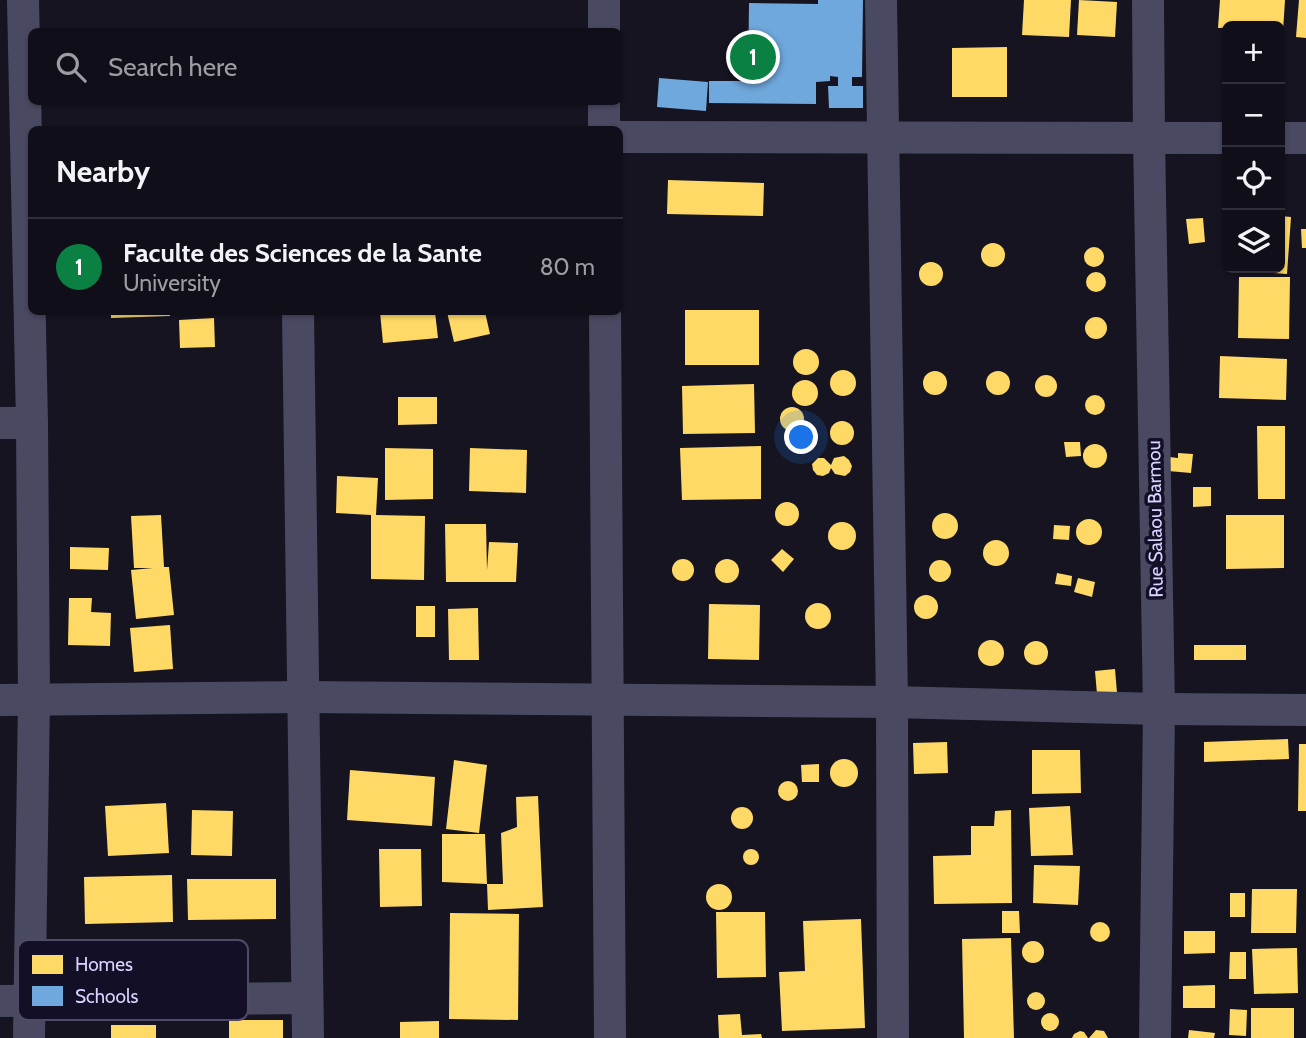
<!DOCTYPE html>
<html lang="en">
<head>
<meta charset="utf-8">
<style>
  body { margin:0; font-family:Cabin,sans-serif; background:#191822; color:#f1f3f6 }
  .controls { position:absolute; right:21px; top:21px; display:grid; overflow:hidden; border-radius:10px; box-shadow:0 2px 5px #0004 }
  .controls button { width:63px; height:63px; display:grid; place-items:center; padding:0; border:0; border-bottom:2px solid #302f38; background:#100f19; color:#f1f3f6; font:35px sans-serif }
  .you { position:absolute; left:802px; top:438px; width:24px; height:24px; margin:-18px; border:5px solid #fff; border-radius:50%; background:#1a73e8; box-shadow:0 0 0 10px #1a73e833 }
  .badge { display:grid; place-items:center; width:46px; height:46px; border-radius:50%; background:#0b8043; color:#fff; font-size:23px; font-weight:700 }
  .pin { position:absolute; translate:-50% -50%; border:4px solid #fff; box-shadow:0 2px 7px #0006 }
  .list { margin:0; padding:0; list-style:none }
  h2 { display:flex; justify-content:space-between; align-items:center; height:91px; margin:0; padding:0 28px; font-size:30px }
  h2 small { font-size:23px; font-weight:400; color:#9c9ca2 }
  .list li { display:grid; grid-template-columns:46px 1fr auto; gap:21px; align-items:center; box-sizing:border-box; height:98px; padding:0 28px; border-top:2px solid #302f38 }
  .list b { display:block; font-size:26px; white-space:nowrap }
  .list p { margin:0; font-size:23px; white-space:nowrap; color:#9c9ca2 }
  .list em { font-size:23px; font-style:normal; color:#9c9ca2 }
  .icon { flex:none; width:38px; height:38px; fill:none; stroke:currentColor; stroke-width:2; stroke-linecap:round; stroke-linejoin:round }
  .map { position:relative; flex:none; width:1306px; height:1038px; overflow:hidden }
  .search { position:absolute; background:#100f19; box-shadow:0 2px 5px #0004; left:28px; top:28px; width:595px; height:77px; display:flex; align-items:center; gap:18px; box-sizing:border-box; padding:0 24px; border-radius:10px; color:#9c9ca2; font-size:26px }
  .panel { position:absolute; background:#100f19; box-shadow:0 2px 5px #0004; left:28px; top:126px; width:595px; height:189px; border-radius:10px }
  .map>svg:first-child { display:block }
  .homes { fill:#ffd966 }
  .schools { fill:#6fa8dc }
  .lines { fill:none; stroke-linecap:round; stroke-linejoin:round }
  .minor { stroke:#4a4962; stroke-width:32 }
  .labels { text-anchor:middle; dominant-baseline:central; stroke-width:7; stroke-linejoin:round; paint-order:stroke }
  .street-label { font-size:19px; fill:#d9d4ff; stroke:#130f26 }
  .key { fill:#130f26; stroke:#4e4a67; stroke-width:2 }
  .key-label { font-size:19px; fill:#d9d4ff }
</style>
</head>
<body>
<div class="map">
<svg width="1306" height="1038" viewBox="0 0 1306 1038">
  <rect width="100%" height="100%" fill="#161421"/>
  <g class="homes">
    <polygon points="1024,0 1071,0 1069,37 1022,35"/>
    <polygon points="1079,0 1117,2 1115,37 1077,35"/>
    <polygon points="1220,0 1285,0 1283,31 1280,31 1280,26 1218,28"/>
    <polygon points="1299,0 1306,0 1306,38 1296,37"/>
    <rect x="454" y="29" width="60" height="3"/>
    <polygon points="1007,47 1007,97 952,97 952,48"/>
    <polygon points="1280,52 1285,52 1282,96 1280,96"/>
    <polygon points="668,180 764,183 763,216 667,214"/>
    <polygon points="1280,216 1291,217 1287,274 1233,270 1233,268 1280,268"/>
    <polygon points="1203,218 1205,242 1189,244 1186,219"/>
    <polygon points="1301,229 1306,229 1306,248 1302,248"/>
    <circle cx="993" cy="255" r="12"/>
    <circle cx="1094" cy="257" r="10"/>
    <circle cx="931" cy="274" r="12"/>
    <circle cx="1096" cy="282" r="10"/>
    <polygon points="1239,277 1290,277 1289,339 1238,338"/>
    <rect x="685" y="310" width="74" height="55"/>
    <polygon points="111,312 170,312 170,316 111,318"/>
    <polygon points="380,312 435,312 438,338 383,343"/>
    <polygon points="447,312 485,312 490,334 454,342"/>
    <circle cx="1096" cy="328" r="11"/>
    <polygon points="214,318 215,347 180,348 179,320"/>
    <circle cx="806" cy="362" r="13"/>
    <polygon points="1220,356 1287,359 1286,400 1219,398"/>
    <circle cx="843" cy="383" r="13"/>
    <circle cx="935" cy="383" r="12"/>
    <circle cx="998" cy="383" r="12"/>
    <circle cx="1046" cy="386" r="11"/>
    <circle cx="805" cy="393" r="13"/>
    <polygon points="754,384 755,433 683,434 682,386"/>
    <circle cx="1095" cy="405" r="10"/>
    <polygon points="398,397 437,397 437,424 398,425"/>
    <circle cx="792" cy="419" r="12"/>
    <circle cx="842" cy="433" r="12"/>
    <polygon points="1257,426 1285,426 1285,499 1258,499"/>
    <polygon points="1064,442 1080,442 1081,456 1066,457"/>
    <circle cx="1095" cy="456" r="12"/>
    <polygon points="761,446 761,499 682,500 680,448"/>
    <polygon points="385,448 433,449 433,499 385,500"/>
    <polygon points="470,448 527,450 526,493 469,491"/>
    <polygon points="1178,453 1193,454 1191,473 1168,471 1169,457 1178,458"/>
    <polygon points="844,456 849,460 852,466 850,472 845,476 835,474 831,468 829,473 823,476 817,475 813,470 812,464 818,458 824,458 831,465 834,458"/>
    <polygon points="337,476 378,478 376,515 425,516 424,580 371,579 371,515 336,513"/>
    <polygon points="1193,487 1211,487 1211,506 1193,507"/>
    <circle cx="787" cy="514" r="12"/>
    <circle cx="945" cy="526" r="13"/>
    <polygon points="161,515 164,567 169,567 174,615 136,619 131,570 153,568 134,568 131,516"/>
    <polygon points="1226,515 1284,515 1284,568 1226,569"/>
    <circle cx="1089" cy="532" r="13"/>
    <circle cx="842" cy="536" r="14"/>
    <polygon points="445,524 486,524 487,570 489,542 518,543 516,582 446,582"/>
    <polygon points="1054,525 1070,526 1069,540 1053,539"/>
    <circle cx="996" cy="553" r="13"/>
    <polygon points="70,547 109,548 108,570 70,569"/>
    <polygon points="782,549 794,559 783,572 771,560"/>
    <circle cx="727" cy="571" r="12"/>
    <circle cx="683" cy="570" r="11"/>
    <circle cx="940" cy="571" r="11"/>
    <polygon points="1057,573 1072,576 1071,586 1055,584"/>
    <polygon points="1078,578 1095,582 1092,597 1074,592"/>
    <circle cx="926" cy="607" r="12"/>
    <polygon points="69,598 92,598 91,612 111,613 110,646 68,645"/>
    <circle cx="818" cy="616" r="13"/>
    <polygon points="709,604 760,605 759,660 708,659"/>
    <rect x="416" y="606" width="19" height="31"/>
    <polygon points="478,608 479,660 449,660 448,609"/>
    <polygon points="170,625 173,669 134,672 130,628"/>
    <circle cx="991" cy="653" r="13"/>
    <circle cx="1036" cy="653" r="12"/>
    <rect x="1194" y="645" width="52" height="15"/>
    <polygon points="1115,669 1117,693 1097,694 1095,671"/>
    <polygon points="1288,739 1289,759 1204,762 1204,742"/>
    <polygon points="947,742 948,773 914,774 913,743"/>
    <polygon points="1299,744 1306,744 1306,811 1298,811"/>
    <polygon points="1032,750 1080,750 1081,793 1032,794"/>
    <circle cx="844" cy="773" r="14"/>
    <polygon points="454,760 487,765 479,833 446,829"/>
    <polygon points="819,764 819,782 802,782 801,765"/>
    <polygon points="350,770 435,777 432,826 347,820"/>
    <circle cx="788" cy="791" r="10"/>
    <polygon points="538,796 543,907 488,910 487,884 503,884 501,833 517,827 516,797"/>
    <polygon points="166,803 169,853 108,856 105,806"/>
    <polygon points="1070,806 1073,855 1031,856 1029,808"/>
    <circle cx="742" cy="818" r="11"/>
    <polygon points="192,810 233,811 232,856 191,855"/>
    <polygon points="1011,810 1012,903 934,904 933,856 971,855 971,826 994,826 995,811"/>
    <polygon points="442,834 485,834 487,884 442,882"/>
    <circle cx="751" cy="857" r="8"/>
    <polygon points="379,849 421,849 422,906 380,907"/>
    <polygon points="1034,865 1080,866 1078,905 1033,903"/>
    <polygon points="172,875 173,922 85,924 84,877"/>
    <polygon points="187,879 276,879 276,919 188,920"/>
    <circle cx="719" cy="897" r="13"/>
    <polygon points="1252,889 1297,889 1296,933 1251,933"/>
    <rect x="1230" y="893" width="15" height="24"/>
    <polygon points="1002,911 1019,911 1020,933 1002,933"/>
    <polygon points="716,912 765,912 766,977 717,978"/>
    <polygon points="450,913 519,914 518,1020 449,1019"/>
    <polygon points="861,919 865,1028 782,1031 779,972 805,971 803,921"/>
    <circle cx="1100" cy="932" r="10"/>
    <polygon points="1184,931 1215,931 1215,953 1184,954"/>
    <polygon points="1011,938 1014,1038 964,1038 962,939"/>
    <circle cx="1033" cy="952" r="11"/>
    <polygon points="1297,948 1298,993 1254,994 1252,949"/>
    <polygon points="1230,952 1246,952 1246,979 1229,979"/>
    <polygon points="1215,985 1215,1008 1183,1008 1183,986"/>
    <circle cx="1036" cy="1001" r="9"/>
    <rect x="1251" y="1008" width="43" height="30"/>
    <polygon points="1230,1009 1247,1010 1246,1036 1229,1035"/>
    <circle cx="1050" cy="1022" r="9"/>
    <polygon points="740,1014 742,1035 761,1034 762,1038 719,1038 718,1015"/>
    <rect x="229" y="1020" width="54" height="18"/>
    <polygon points="439,1021 439,1038 400,1038 400,1022"/>
    <rect x="111" y="1025" width="45" height="13"/>
    <polygon points="1096,1030 1104,1031 1108,1038 1089,1038"/>
    <polygon points="1189,1030 1215,1033 1214,1038 1188,1038"/>
    <polygon points="1080,1031 1084,1032 1088,1038 1072,1038 1074,1034"/>
  </g>
  <g class="schools">
    <polygon points="818,0 863,0 862,77 852,77 852,86 863,86 863,108 829,108 828,86 838,86 838,77 830,76 830,81 816,82 816,104 709,103 709,81 748,81 749,3 818,4"/>
    <polygon points="659,78 708,82 706,111 657,107"/>
  </g>
  <g class="lines">
    <g class="minor">
      <polyline points="23,0 32,423 34,699 29,1038"/>
      <polyline points="881,0 892,702 893,1038"/>
      <polyline points="1148,0 1149,138 1159,709 1155,1038"/>
      <polyline points="604,32 604,0"/>
      <polyline points="604,130 604,102"/>
      <polyline points="620,137 1227,138"/>
      <polyline points="1280,138 1306,138"/>
      <polyline points="298,312 308,1038"/>
      <polyline points="605,312 610,1038"/>
      <polyline points="0,423 32,423"/>
      <polyline points="0,700 303,697 892,702 1159,709 1306,710"/>
      <polyline points="0,1001 307,998"/>
    </g>
  </g>
  <g class="labels">
    <g class="street-label">
      <text transform="translate(1155 519) rotate(-91)">Rue Salaou Barmou</text>
    </g>
  </g>
  <rect x="18" y="940" width="230" height="80" rx="10" class="key"/>
  <rect x="32" y="955" width="31" height="19" fill="#ffd966"/>
  <rect x="32" y="986" width="31" height="20" fill="#6fa8dc"/>
  <g class="key-label">
    <text x="75" y="971">Homes</text>
    <text x="75" y="1003">Schools</text>
  </g>
</svg>
<div class="controls">
<button>+</button>
<button>−</button>
<button><svg class="icon" aria-label="locate" viewBox="0 0 24 24"><circle cx="12" cy="12" r="6"/><path d="M12 2v4M12 18v4M2 12h4M18 12h4"/></svg></button>
<button><svg class="icon" aria-label="layers" viewBox="0 0 24 24"><path d="M12 4l9 5-9 5-9-5zM3 14l9 5 9-5"/></svg></button>
</div>
<div class="you"></div>
<div class="pin badge" style="left:753px;top:57px">1</div>
<div class="search"><svg class="icon" aria-label="search" viewBox="0 0 24 24"><circle cx="10" cy="10" r="6"/><path d="M15 15l6 6"/></svg>Search here</div>
<section class="panel">
<h2>Nearby<small></small></h2>
<ul class="list">
<li><span class="badge">1</span><div><b>Faculte des Sciences de la Sante</b><p>University</p></div><em>80 m</em></li>
</ul>
</section>
</div>
</body>
</html>
